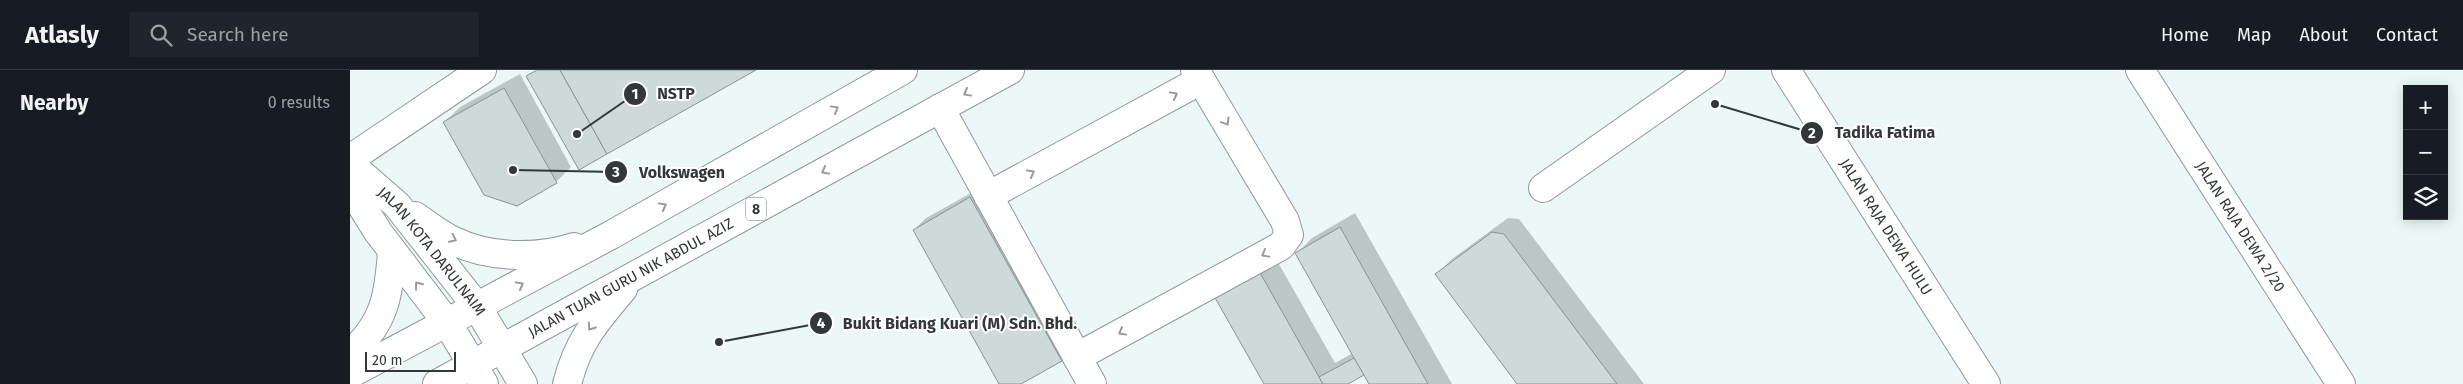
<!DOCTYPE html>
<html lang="en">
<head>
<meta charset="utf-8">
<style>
  body { margin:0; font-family:"Fira Sans",sans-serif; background:#20242c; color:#f1f3f6 }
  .controls { position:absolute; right:15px; top:15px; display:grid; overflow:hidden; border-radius:0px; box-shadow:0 2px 12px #0003 }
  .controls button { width:45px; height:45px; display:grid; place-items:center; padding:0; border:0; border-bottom:1px solid #363941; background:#171b24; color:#f1f3f6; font:25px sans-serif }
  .scale { position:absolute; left:15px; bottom:12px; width:91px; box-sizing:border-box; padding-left:5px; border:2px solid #323737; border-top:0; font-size:14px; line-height:18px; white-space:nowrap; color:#323737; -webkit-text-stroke:4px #fff; paint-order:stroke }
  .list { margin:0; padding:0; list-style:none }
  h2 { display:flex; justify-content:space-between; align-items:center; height:65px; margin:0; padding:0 20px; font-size:21px }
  h2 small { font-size:16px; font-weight:400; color:#9ea1a6 }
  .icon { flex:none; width:28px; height:28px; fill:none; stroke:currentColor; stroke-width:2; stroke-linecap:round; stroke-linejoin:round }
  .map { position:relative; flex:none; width:2113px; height:314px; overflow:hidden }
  header { display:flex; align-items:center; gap:30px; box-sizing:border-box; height:70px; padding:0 25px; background:#171b24; border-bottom:1px solid #363941 }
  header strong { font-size:24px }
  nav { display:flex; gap:28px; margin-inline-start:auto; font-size:18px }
  .search { width:350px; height:45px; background:#20242c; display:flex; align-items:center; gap:12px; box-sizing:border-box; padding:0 18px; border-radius:0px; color:#9ea1a6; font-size:19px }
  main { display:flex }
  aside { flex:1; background:#171b24 }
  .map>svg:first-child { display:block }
  .shadow { fill:#0003 }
  .building { fill:#cedada; stroke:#889393 }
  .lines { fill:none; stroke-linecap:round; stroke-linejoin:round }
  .minor-casing { stroke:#8e999a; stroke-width:30 }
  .major-casing { stroke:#8e999a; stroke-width:30 }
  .minor { stroke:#fff; stroke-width:28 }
  .major { stroke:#fff; stroke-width:28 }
  .oneway { stroke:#989b9b }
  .labels { text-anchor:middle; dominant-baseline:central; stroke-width:4; stroke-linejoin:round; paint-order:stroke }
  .shield { fill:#fff; stroke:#707373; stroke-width:1 }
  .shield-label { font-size:14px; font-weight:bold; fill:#323737 }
  .street-label { font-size:15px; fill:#323737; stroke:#fff }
  .leader { fill:none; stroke:#323737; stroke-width:2 }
  .callout-dot { fill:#323737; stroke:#fff; stroke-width:2 }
  .mark-label { font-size:15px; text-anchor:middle; font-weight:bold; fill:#fff }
  .callout-label { font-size:16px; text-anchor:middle; font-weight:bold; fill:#323737; stroke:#fff; stroke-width:4; stroke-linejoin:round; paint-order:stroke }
</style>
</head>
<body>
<header>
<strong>Atlasly</strong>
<div class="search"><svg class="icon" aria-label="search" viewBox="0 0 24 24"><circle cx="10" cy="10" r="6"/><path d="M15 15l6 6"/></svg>Search here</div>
<nav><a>Home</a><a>Map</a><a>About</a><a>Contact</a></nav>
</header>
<main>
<aside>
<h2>Nearby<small>0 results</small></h2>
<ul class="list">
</ul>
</aside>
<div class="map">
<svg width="2113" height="314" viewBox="0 0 2113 314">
  <rect width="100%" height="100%" fill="#ecf8f8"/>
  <g class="shadow">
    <polygon points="170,4 221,97 206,112 95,52 110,37"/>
    <polygon points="632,117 722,279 711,290 668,314 650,314 564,160 576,148"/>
    <polygon points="1005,143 1102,314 1020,314 1015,304 996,314 915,314 866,226 925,187 985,293 1003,283 947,183 962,168"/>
    <polygon points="1158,148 1169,149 1294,314 1168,314 1087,204 1102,189"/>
  </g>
  <g class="building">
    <polygon points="187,0 210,0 257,84 229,100 176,6"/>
    <polygon points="210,0 406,0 257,84"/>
    <polygon points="154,18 207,113 167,136 134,125 93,52"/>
    <polygon points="620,127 712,291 671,314 649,314 563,160"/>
    <polygon points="990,157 1078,314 1019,314 1004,288 945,183"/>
    <polygon points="1142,162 1154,164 1267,314 1167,314 1085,204"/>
    <polygon points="909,201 973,314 914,314 864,226"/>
    <polygon points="1004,288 1014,305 998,314 973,314 969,307"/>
  </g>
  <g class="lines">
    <defs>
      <g id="minor">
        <path id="s1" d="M1436,0L1636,314"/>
        <path id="s2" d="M1790,0L1991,314"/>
        <polyline points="590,38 742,314"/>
        <polyline points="0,89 132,0"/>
        <polyline points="1193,118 1361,0"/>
        <polyline points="638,126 851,10"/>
        <polyline points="727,287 931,176 939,165 935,151 845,0"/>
      </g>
      <g id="major">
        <path id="s3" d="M0,94L47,135L128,238L173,314"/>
        <polyline points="0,117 28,162 98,254 134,314"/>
        <path d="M65,146C77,154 90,165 104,171C139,188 187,189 224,177"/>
        <path d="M0,284C35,253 39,225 42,181"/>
        <polyline points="0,304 261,165 553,0"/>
        <path id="s4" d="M87,314L660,0"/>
        <path d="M217,314C228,271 245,252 273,219"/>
      </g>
    </defs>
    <use href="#minor" class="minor-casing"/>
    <use href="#major" class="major-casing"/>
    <use href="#minor" class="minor"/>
    <use href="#major" class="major"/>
  </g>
  <defs><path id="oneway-chevron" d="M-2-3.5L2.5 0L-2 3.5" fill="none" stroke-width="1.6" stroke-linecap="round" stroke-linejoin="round" transform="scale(1.25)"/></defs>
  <g class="oneway">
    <use href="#oneway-chevron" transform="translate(617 23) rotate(151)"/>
    <use href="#oneway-chevron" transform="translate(824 25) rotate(-29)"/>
    <use href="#oneway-chevron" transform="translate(485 39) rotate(-29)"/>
    <use href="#oneway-chevron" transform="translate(876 52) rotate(59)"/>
    <use href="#oneway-chevron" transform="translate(475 101) rotate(151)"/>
    <use href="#oneway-chevron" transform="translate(681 103) rotate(-29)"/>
    <use href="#oneway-chevron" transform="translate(313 136) rotate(-29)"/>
    <use href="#oneway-chevron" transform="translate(103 169) rotate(26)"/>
    <use href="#oneway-chevron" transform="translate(915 184) rotate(151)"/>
    <use href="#oneway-chevron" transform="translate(68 215) rotate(-128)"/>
    <use href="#oneway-chevron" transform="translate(170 215) rotate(-29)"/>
    <use href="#oneway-chevron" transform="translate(241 257) rotate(125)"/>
    <use href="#oneway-chevron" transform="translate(772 262) rotate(151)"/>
  </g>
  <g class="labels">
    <rect class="shield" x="396" y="127.5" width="20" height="23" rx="4"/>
    <g class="shield-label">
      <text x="406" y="139">8</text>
    </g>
    <g class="street-label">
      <text stroke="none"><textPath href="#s1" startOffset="186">JALAN RAJA DEWA HULU</textPath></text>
      <text stroke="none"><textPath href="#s2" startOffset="186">JALAN RAJA DEWA 2/20</textPath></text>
      <text stroke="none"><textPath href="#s3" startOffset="120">JALAN KOTA DARULNAIM</textPath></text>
      <text stroke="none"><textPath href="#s4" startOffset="221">JALAN TUAN GURU NIK ABDUL AZIZ</textPath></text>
    </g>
  </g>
  <path class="leader" d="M227 64L285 24M1365 34L1462 63M163 100L266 102M369 272L471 253"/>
  <g class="callout-dot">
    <circle cx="227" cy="64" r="5"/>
    <circle cx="1365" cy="34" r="5"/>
    <circle cx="163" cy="100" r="5"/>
    <circle cx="369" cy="272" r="5"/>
    <circle cx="285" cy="24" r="12"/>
    <circle cx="1462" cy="63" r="12"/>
    <circle cx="266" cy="102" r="12"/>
    <circle cx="471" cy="253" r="12"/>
  </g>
  <g class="mark-label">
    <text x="285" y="29">1</text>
    <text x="1462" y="68">2</text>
    <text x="266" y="107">3</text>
    <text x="471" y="258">4</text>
  </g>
  <g class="callout-label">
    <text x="326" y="29">NSTP</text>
    <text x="1535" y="68">Tadika Fatima</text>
    <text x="332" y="108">Volkswagen</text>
    <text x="610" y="259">Bukit Bidang Kuari (M) Sdn. Bhd.</text>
  </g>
</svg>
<div class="controls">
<button>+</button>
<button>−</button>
<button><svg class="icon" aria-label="layers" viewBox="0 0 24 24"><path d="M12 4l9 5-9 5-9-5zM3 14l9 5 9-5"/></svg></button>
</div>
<div class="scale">20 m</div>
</div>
</main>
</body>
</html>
